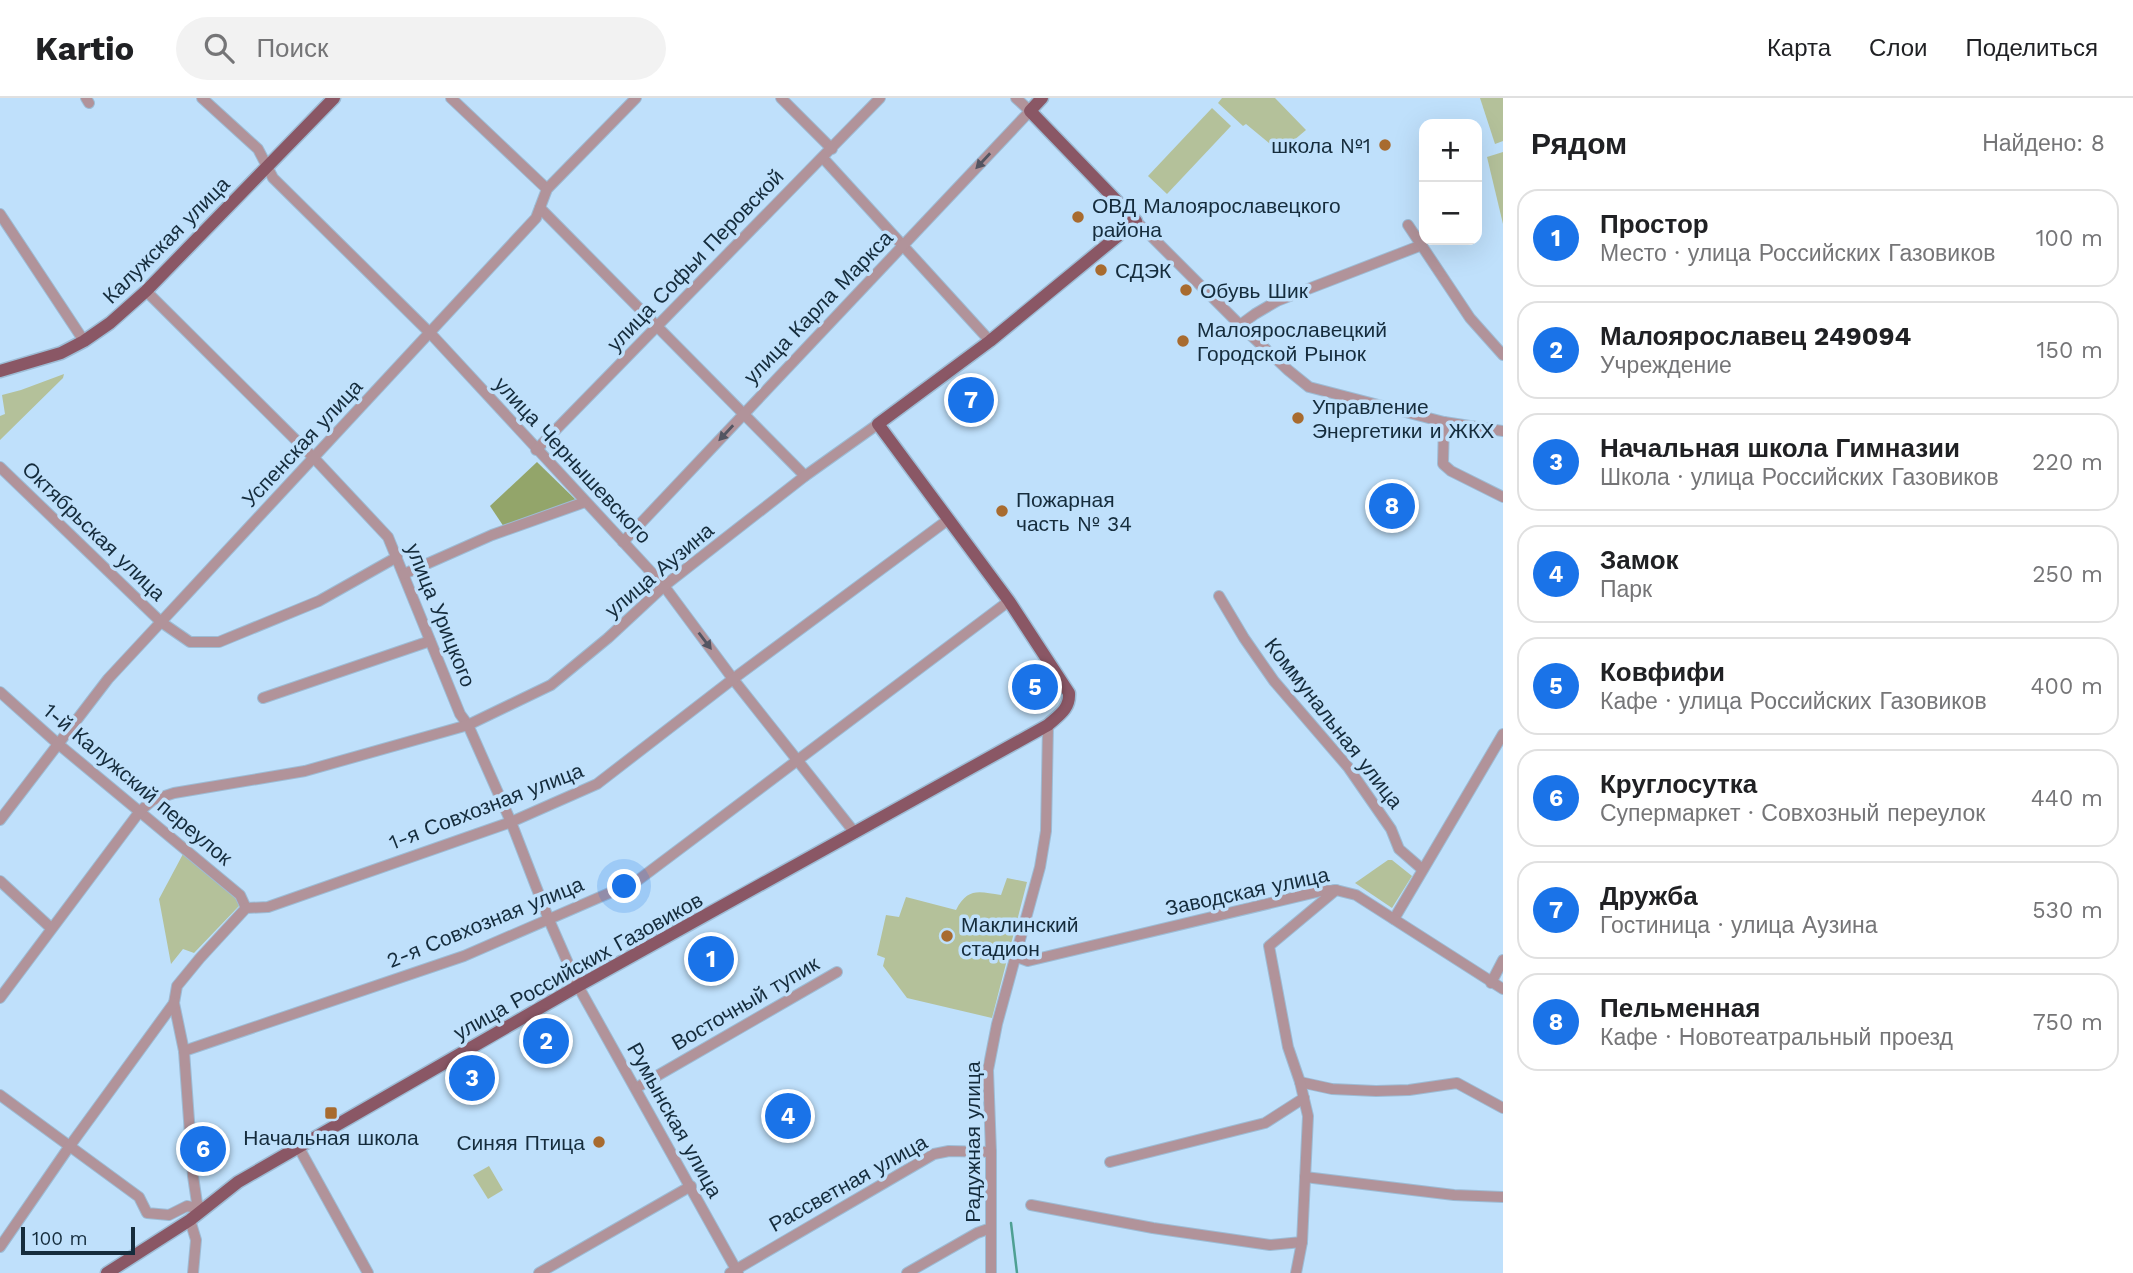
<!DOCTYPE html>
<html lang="ru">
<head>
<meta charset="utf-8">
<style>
  body { margin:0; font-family:"Work Sans",sans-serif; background:#f2f2f2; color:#202124 }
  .controls { position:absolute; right:21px; top:21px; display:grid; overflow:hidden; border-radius:14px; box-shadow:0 7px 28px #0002 }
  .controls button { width:63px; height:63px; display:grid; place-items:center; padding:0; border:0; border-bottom:2px solid #e0e0e0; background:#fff; color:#202124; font:35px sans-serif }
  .scale { position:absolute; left:21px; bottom:18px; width:114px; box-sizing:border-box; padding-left:7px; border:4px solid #152c3c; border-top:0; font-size:19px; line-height:24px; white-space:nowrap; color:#152c3c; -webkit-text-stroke:5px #bfe0fb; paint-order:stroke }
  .you { position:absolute; left:625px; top:789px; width:24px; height:24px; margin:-18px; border:5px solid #fff; border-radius:50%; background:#1a73e8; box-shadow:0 0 0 10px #1a73e833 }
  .badge { display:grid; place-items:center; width:46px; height:46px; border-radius:50%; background:#1a73e8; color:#fff; font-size:23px; font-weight:700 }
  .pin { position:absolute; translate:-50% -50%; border:4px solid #fff; box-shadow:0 2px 7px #0006 }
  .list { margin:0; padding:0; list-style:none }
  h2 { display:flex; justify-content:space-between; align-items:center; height:91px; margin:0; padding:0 28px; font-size:30px }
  h2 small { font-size:23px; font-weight:400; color:#757577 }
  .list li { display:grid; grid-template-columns:46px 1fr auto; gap:21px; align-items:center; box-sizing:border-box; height:98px; margin:0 14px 14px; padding:0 14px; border:2px solid #e0e0e0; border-radius:21px }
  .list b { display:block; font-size:26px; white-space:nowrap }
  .list p { margin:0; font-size:23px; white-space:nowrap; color:#757577 }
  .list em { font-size:23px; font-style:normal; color:#757577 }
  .icon { flex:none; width:38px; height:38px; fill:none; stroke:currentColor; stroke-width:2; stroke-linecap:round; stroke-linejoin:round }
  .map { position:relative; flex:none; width:1503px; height:1175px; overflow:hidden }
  header { display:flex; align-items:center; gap:42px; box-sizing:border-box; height:98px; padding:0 35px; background:#fff; border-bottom:2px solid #e0e0e0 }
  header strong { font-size:33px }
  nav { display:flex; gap:38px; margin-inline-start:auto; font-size:24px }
  .search { width:490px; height:63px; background:#f2f2f2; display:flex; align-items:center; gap:18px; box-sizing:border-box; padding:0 24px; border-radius:38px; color:#757577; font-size:26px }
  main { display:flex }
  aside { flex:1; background:#fff }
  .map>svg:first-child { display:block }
  .green { fill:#b4c19a }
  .forest { fill:#93a56a }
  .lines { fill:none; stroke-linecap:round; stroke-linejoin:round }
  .stream { stroke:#4ea093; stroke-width:2.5 }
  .minor-casing { stroke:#9dbcd5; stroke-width:12 }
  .major-casing { stroke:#9dbcd5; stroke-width:15 }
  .minor { stroke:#b1939a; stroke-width:10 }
  .major { stroke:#8a5765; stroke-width:12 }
  .oneway { fill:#535562 }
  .poi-dot { fill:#a86b2f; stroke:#bfe0fb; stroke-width:2.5 }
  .labels { text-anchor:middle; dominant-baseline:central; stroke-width:7; stroke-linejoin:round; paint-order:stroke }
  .poi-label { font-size:21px; fill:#152c3c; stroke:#bfe0fb; text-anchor:start }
  .street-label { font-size:21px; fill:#152c3c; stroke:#bfe0fb }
</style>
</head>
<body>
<header>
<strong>Kartio</strong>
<div class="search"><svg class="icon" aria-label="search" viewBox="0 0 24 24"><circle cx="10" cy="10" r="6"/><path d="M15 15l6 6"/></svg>Поиск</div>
<nav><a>Карта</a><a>Слои</a><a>Поделиться</a></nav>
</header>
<main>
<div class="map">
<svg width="1503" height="1175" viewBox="0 0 1503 1175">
  <rect width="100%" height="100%" fill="#bfe0fb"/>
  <g class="green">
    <polygon points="1222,0 1275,0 1306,32 1287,48 1275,50 1246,26 1243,28 1218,5"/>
    <polygon points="1480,0 1503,0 1503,43 1495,46"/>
    <polygon points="1212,10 1231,28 1167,96 1148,78"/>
    <polygon points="1503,54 1503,126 1487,59"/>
    <polygon points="64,276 63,280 0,342 0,318 5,316 2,297 21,292"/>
    <polygon points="183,756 238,802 239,808 194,855 183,851 171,866 159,801"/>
    <polygon points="1388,762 1392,762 1412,778 1392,810 1355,785"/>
    <path d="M1007,780L1027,784L992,920L907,900L883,868L885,860L877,857L886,817L899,819L906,799L956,812C968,789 979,794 1001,797Z"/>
    <polygon points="489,1068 503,1092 488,1101 473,1077"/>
  </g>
  <polygon class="forest" points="537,364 577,403 504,429 490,408"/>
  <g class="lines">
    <polyline class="stream" points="1011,1125 1017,1175"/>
    <defs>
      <g id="minor">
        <polyline points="86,0 89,5"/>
        <polyline points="202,0 258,51 273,80 431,236 664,488 733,581 855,735"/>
        <polyline points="451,0 547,91"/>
        <polyline points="781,0 832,51"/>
        <polyline points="823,60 990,243"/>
        <polyline points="540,110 805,378"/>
        <polyline points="0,116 84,243"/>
        <polyline points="1136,123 1240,227 1288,272 1309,289 1444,324 1503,333"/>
        <polyline points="1408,127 1470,220 1503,257"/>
        <polyline points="146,193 314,360 388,439 460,616 468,627 511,724 549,822 578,888 738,1175"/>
        <polyline points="1240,227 1255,216 1277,203 1422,147"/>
        <polyline points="1444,324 1443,366 1451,373 1503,399"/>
        <polyline points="536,352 880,0"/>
        <polyline points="0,369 161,524 190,544 219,544 319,503 397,459"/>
        <polyline points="623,444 1030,13 1016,0"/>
        <polyline points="404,476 492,437 585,404"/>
        <polyline points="1219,498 1244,540 1274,583 1348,669 1391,731 1399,751 1422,771"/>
        <polyline points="0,594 57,645 240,797 246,810"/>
        <polyline points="263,600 430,543"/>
        <polyline points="0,722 108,581 536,120 547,91 636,0"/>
        <polyline points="0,783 51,830"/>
        <polyline points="1394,821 1503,636"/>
        <polyline points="1017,859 1028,863 1321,793 1336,792 1356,797 1503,891"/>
        <polyline points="1491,885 1503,862"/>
        <polyline points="0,900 140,713 153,702 174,695 305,673 468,627 551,587 608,540 664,488 805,378 878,326"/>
        <polyline points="184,953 464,858 637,783 1009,503"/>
        <polyline points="1300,984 1332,991 1376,993 1409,992 1457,985 1503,1010"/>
        <polyline points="636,990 837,874"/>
        <polyline points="0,997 139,1099 147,1115 169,1117 187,1108 201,1111"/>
        <polyline points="299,1050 368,1175"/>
        <polyline points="1110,1064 1265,1025 1304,1000"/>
        <polyline points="1305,1079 1454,1097 1503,1099"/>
        <polyline points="1031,1107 1153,1130 1270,1147 1302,1144"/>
        <polyline points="203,1112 197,1105 193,1078 184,953 174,905 177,888 200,860 246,810 268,809 511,724 597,686 733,581 949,421"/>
        <polyline points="190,1122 196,1142 193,1175"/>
        <polyline points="0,1149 69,1049 174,905"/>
        <polyline points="539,1175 691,1088"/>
        <polyline points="730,1175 934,1056 949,1053 991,1054"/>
        <polyline points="907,1175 977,1135 991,1130"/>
        <polyline points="991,1175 991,1054 988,972 997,926 1040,769 1046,733 1048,627"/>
        <polyline points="1296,1175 1302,1144 1308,1018 1300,984 1288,949 1269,848 1336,792"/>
      </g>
      <g id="major">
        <polyline points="0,273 61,255 84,243 110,225 146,193 334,0"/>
        <path d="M107,1175L190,1122L238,1084L578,888L1048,627C1059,617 1070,611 1069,595L1009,503L878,326L990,243L1136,123L1030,13L1042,0"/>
      </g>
    </defs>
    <use href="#minor" class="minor-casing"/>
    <use href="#major" class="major-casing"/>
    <use href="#minor" class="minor"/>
    <use href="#major" class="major"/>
  </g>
  <defs><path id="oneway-solid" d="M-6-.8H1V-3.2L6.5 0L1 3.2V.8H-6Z" transform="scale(1.75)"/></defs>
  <g class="oneway">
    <use href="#oneway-solid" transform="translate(983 63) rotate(133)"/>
    <use href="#oneway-solid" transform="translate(726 335) rotate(133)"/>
    <use href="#oneway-solid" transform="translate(705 543) rotate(53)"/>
  </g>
  <g class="poi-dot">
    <circle cx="1385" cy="47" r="7"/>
    <circle cx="1078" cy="119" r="7"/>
    <circle cx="1101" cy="172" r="7"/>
    <circle cx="1186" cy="192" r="7"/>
    <circle cx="1183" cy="243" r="7"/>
    <circle cx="1298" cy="320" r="7"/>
    <circle cx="1002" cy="413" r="7"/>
    <circle cx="947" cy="838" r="7"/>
    <rect x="324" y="1008" width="14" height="14" rx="3.5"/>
    <circle cx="599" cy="1044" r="7"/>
  </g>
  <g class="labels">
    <g class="poi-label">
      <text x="1371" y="47" text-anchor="end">школа №1</text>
      <text x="1092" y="107">ОВД Малоярославецкого<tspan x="1092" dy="24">района</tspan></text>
      <text x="1115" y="172">СДЭК</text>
      <text x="1200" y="192">Обувь Шик</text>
      <text x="1197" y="231">Малоярославецкий<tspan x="1197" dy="24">Городской Рынок</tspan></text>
      <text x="1312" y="308">Управление<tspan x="1312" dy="24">Энергетики и ЖКХ</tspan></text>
      <text x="1016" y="401">Пожарная<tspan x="1016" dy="24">часть № 34</tspan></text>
      <text x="961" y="826">Маклинский<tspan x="961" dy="24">стадион</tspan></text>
      <text x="331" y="1039" text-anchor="middle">Начальная школа</text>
      <text x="585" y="1044" text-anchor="end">Синяя Птица</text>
    </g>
    <g class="street-label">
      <text transform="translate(166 142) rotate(-45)">Калужская улица</text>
      <text transform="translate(695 162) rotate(-46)">улица Софьи Перовской</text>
      <text transform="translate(818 209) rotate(-46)">улица Карла Маркса</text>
      <text transform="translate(302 345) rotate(-47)">Успенская улица</text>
      <text transform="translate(573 362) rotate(47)">улица Чернышевского</text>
      <text transform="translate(94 433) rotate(44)">Октябрьская улица</text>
      <text transform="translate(659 472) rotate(-40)">улица Аузина</text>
      <text transform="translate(441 517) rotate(68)">улица Урицкого</text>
      <text transform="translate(1334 625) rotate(52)">Коммунальная улица</text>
      <text transform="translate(138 686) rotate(40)">1-й Калужский переулок</text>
      <text transform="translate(486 708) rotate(-21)">1-я Совхозная улица</text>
      <text transform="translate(1247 793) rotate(-12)">Заводская улица</text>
      <text transform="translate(485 824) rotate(-22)">2-я Совхозная улица</text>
      <text transform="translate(578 868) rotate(-29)">улица Российских Газовиков</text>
      <text transform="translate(745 905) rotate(-30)">Восточный тупик</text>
      <text transform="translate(675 1022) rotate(61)">Румынская улица</text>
      <text transform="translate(972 1044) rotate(-90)">Радужная улица</text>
      <text transform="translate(848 1085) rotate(-29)">Рассветная улица</text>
    </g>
  </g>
</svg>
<div class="controls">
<button>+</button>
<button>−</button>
</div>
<div class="scale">100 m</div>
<div class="you"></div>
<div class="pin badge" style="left:711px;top:861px">1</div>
<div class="pin badge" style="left:546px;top:943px">2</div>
<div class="pin badge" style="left:472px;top:980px">3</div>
<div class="pin badge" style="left:788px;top:1018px">4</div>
<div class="pin badge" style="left:1035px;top:589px">5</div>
<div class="pin badge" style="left:203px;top:1051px">6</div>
<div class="pin badge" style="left:971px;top:302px">7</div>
<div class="pin badge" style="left:1392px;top:408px">8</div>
</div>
<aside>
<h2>Рядом<small>Найдено: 8</small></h2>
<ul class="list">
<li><span class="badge">1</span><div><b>Простор</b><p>Место · улица Российских Газовиков</p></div><em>100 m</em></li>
<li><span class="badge">2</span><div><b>Малоярославец 249094</b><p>Учреждение</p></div><em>150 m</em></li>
<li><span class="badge">3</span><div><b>Начальная школа Гимназии</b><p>Школа · улица Российских Газовиков</p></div><em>220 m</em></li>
<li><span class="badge">4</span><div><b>Замок</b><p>Парк</p></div><em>250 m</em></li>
<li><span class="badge">5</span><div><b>Ковфифи</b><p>Кафе · улица Российских Газовиков</p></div><em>400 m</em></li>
<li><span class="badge">6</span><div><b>Круглосутка</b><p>Супермаркет · Совхозный переулок</p></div><em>440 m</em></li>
<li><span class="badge">7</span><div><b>Дружба</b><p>Гостиница · улица Аузина</p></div><em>530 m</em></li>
<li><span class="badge">8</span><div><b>Пельменная</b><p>Кафе · Новотеатральный проезд</p></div><em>750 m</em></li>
</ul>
</aside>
</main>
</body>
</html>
